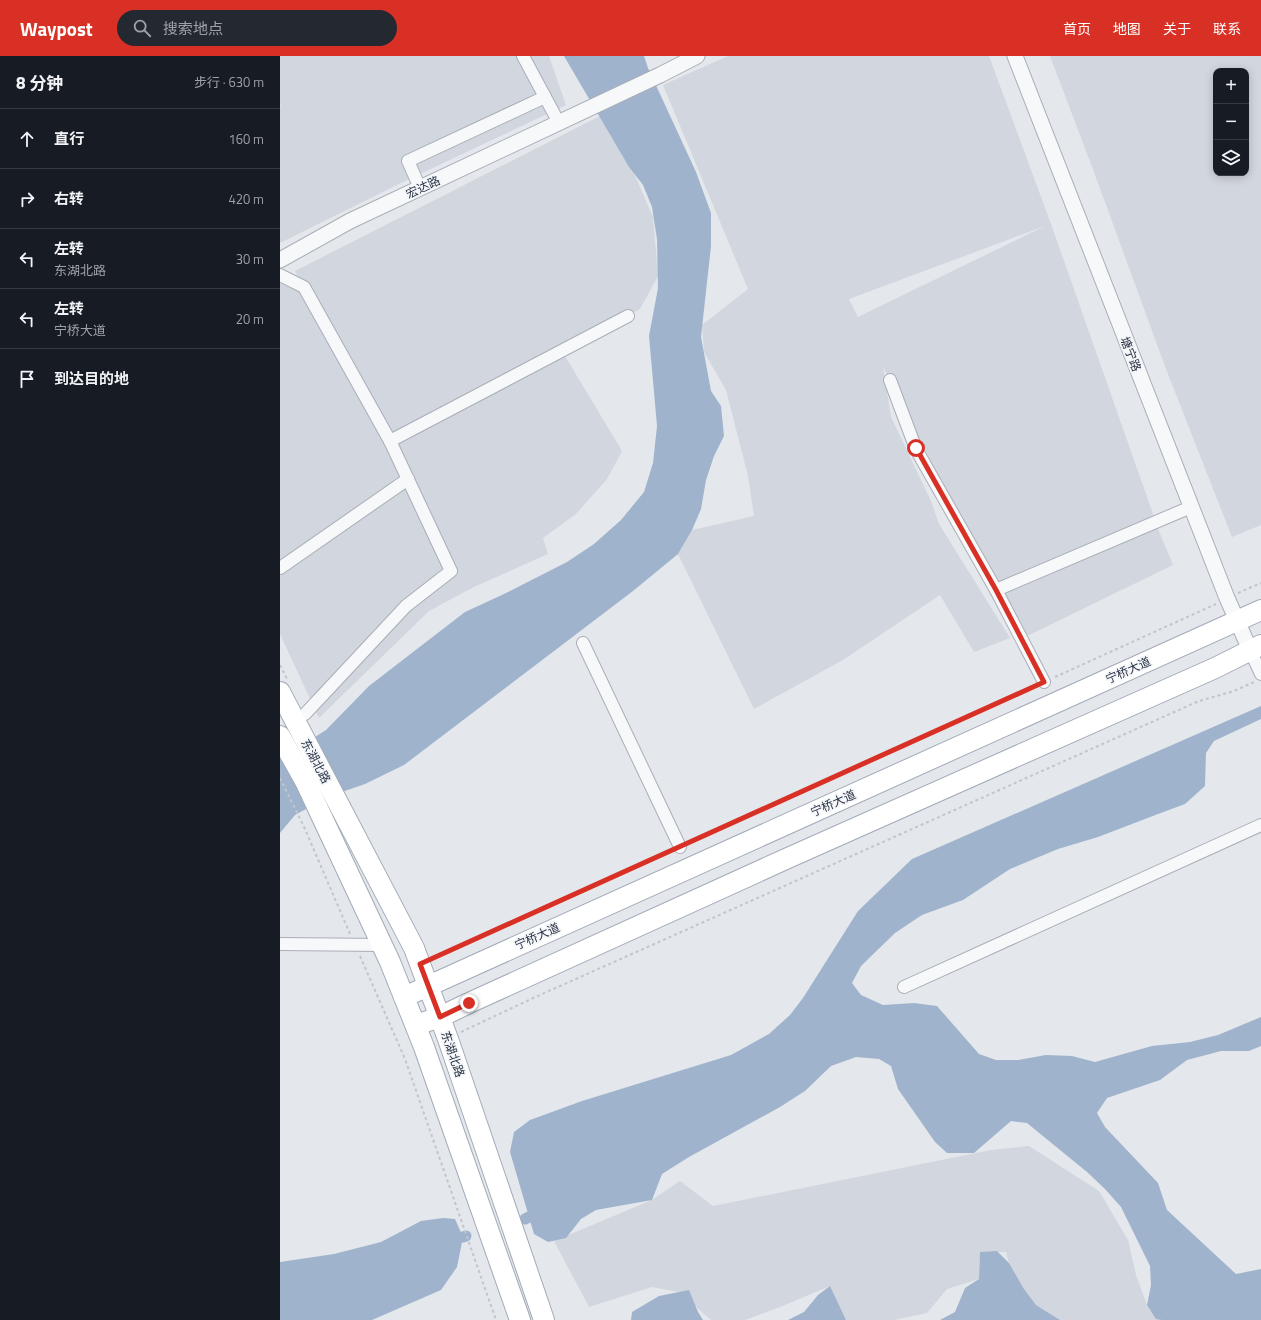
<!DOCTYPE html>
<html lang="zh">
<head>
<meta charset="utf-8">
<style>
  body { margin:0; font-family:"Titillium Web","Noto Sans SC",sans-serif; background:#242831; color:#f1f3f6 }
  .controls { position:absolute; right:12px; top:12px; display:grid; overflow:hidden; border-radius:8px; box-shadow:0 2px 10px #0003 }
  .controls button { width:36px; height:36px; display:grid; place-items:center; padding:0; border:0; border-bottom:1px solid #363941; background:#171b24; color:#f1f3f6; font:20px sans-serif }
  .stop { position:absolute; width:12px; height:12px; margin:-9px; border:3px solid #d93025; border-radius:50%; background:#fff }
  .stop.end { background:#d93025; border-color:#fff; box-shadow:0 1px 4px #0008 }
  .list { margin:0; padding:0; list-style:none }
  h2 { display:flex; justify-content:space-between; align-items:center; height:52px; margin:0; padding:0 16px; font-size:17px }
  h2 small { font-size:13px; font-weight:400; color:#9ea1a6 }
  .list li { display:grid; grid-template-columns:26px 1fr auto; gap:12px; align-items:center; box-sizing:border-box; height:60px; padding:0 16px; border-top:1px solid #363941 }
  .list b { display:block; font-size:15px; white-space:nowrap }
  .list p { margin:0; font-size:13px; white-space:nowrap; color:#9ea1a6 }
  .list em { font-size:13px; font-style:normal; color:#9ea1a6 }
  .icon { flex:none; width:22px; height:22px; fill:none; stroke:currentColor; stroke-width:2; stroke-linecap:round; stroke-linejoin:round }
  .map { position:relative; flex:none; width:981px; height:1264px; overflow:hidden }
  header { display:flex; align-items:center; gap:24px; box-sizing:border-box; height:56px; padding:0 20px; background:#d93025; color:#fff }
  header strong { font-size:19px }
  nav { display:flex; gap:22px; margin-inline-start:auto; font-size:14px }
  .search { width:280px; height:36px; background:#242831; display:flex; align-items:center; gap:10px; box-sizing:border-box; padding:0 14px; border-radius:22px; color:#9ea1a6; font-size:15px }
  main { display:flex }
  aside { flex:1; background:#171b24 }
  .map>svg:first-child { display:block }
  .built { fill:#d2d6de; fill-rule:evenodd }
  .water { fill:#9fb4cc }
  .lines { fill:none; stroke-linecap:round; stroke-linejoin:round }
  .canal { stroke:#9fb4cc; stroke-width:11 }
  .minor-casing { stroke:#a9aeb7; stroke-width:14 }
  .tertiary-casing { stroke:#a9aeb7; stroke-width:17 }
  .primary-casing { stroke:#a3abb8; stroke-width:22 }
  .path { stroke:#c2c5cb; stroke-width:2; stroke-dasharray:3 3; stroke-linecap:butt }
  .minor { stroke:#f7f8fa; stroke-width:12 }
  .tertiary { stroke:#f7f8fa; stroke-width:15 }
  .primary { stroke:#fff; stroke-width:20 }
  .route { stroke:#d93025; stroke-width:5 }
  .labels { text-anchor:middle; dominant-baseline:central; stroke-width:3.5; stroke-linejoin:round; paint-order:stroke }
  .street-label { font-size:12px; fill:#2b3445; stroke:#f4f6f9 }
</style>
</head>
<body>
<header>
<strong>Waypost</strong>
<div class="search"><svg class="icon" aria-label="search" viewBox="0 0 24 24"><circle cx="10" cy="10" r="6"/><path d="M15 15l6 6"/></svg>搜索地点</div>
<nav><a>首页</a><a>地图</a><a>关于</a><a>联系</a></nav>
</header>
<main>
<aside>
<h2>8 分钟<small>步行 · 630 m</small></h2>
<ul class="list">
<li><svg class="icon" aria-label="ahead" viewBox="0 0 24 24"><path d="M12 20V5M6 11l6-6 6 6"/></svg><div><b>直行</b></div><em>160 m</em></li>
<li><svg class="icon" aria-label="right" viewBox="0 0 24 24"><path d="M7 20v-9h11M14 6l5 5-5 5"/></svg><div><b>右转</b></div><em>420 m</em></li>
<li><svg class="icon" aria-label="left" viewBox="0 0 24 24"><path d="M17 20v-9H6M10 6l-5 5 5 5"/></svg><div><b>左转</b><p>东湖北路</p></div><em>30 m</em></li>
<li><svg class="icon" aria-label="left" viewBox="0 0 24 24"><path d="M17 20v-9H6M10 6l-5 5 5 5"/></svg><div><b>左转</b><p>宁桥大道</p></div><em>20 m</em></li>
<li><svg class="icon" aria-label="arrive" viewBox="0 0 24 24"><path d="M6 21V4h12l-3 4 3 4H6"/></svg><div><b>到达目的地</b></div></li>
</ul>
</aside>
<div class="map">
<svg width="981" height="1264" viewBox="0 0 981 1264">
  <rect width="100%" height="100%" fill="#e4e7ec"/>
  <g class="built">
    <polygon points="0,0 269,0 286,49 123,126 0,187 0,51 1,50 0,48"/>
    <path d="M448,0H709L771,168L879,475L893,509L741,583L603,311L611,361L651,445L659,468L730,582L694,596L660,539L563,604L474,653L398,498L412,474L474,460L468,420L446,334L424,296L422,269L468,233L383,29ZM765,170L578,261L569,243Z"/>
    <path d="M770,0H981V469L952,481L886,313L814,116ZM936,15H966V117H936Z"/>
    <polygon points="320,60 354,117 373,161 378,220 360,253 126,377 285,300 342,395 327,423 296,458 263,482 268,498 194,531 149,555 39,662 0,578 0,227 19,228 110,385 15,215"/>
    <polygon points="749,1090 819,1135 848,1184 856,1219 867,1249 883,1264 780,1264 756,1249 744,1233 729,1207 726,1196 700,1196 699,1223 667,1233 647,1257 614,1264 567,1264 565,1263 550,1230 505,1249 465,1264 431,1264 399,1236 372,1231 309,1251 274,1185 372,1144 400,1125 433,1150 711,1094"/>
  </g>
  <g class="water">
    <polygon points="284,0 364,0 368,12 416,116 431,157 431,190 421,281 431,335 441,350 444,380 434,400 426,424 421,453 412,474 398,498 353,535 124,709 85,728 50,740 15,759 0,777 0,703 46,674 89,630 185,556 224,538 287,506 314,488 341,464 364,436 373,407 377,370 369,280 378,232 377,183 372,151 363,129 349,111"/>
    <polygon points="981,650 981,663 934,685 926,697 925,730 905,748 878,758 818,781 778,793 730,813 683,844 642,859 615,877 581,910 572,927 581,939 603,949 634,947 657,950 699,998 716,1004 738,1004 766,999 792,1000 815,1006 872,990 910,986 938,979 981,961 981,990 969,995 941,995 907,1004 880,1024 827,1042 817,1057 825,1071 878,1127 887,1154 956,1218 981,1213 981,1264 882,1264 876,1263 867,1249 871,1229 870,1210 841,1151 825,1133 807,1116 747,1067 731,1065 694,1097 667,1097 655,1086 618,1033 611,1010 599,1003 576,1001 551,1010 525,1035 500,1051 409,1101 382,1118 372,1144 316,1154 301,1163 286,1182 268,1186 254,1178 230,1096 234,1076 250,1064 302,1045 451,999 489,978 510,959 523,942 578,855 632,803"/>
    <polygon points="163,1162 175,1163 183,1181 177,1211 161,1234 92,1264 0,1264 0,1206 54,1198 101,1186 141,1165"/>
    <polygon points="717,1195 729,1207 744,1233 756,1249 780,1264 660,1264 675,1256 685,1232 699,1223 700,1196"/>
    <polygon points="550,1230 566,1264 508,1264 524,1256 538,1239"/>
    <polygon points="409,1234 418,1256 423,1264 351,1264 352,1256 379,1240"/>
  </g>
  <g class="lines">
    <g class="canal">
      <polyline points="245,1163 249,1161"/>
      <polyline points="183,1181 186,1180"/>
    </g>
    <defs>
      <g id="minor">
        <polyline points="243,0 279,67"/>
        <polyline points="140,132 128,105 265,41"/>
        <polyline points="0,219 24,231 110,385 348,260"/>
        <polyline points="610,324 636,393 716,534 764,626"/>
        <polyline points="0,512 128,423"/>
        <polyline points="716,534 911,451"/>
        <polyline points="303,587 400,791"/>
        <polyline points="970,594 981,618"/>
        <polyline points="25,658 126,550 171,515 110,385"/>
        <polyline points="0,888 103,889"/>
        <polyline points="624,931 981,769"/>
      </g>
      <g id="tertiary">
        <polyline points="735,0 947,542 970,594"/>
        <polyline points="0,204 70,165 380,19 417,0"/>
      </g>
      <g id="primary">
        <polyline points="0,636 134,892 168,983 264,1264"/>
        <polyline points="0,680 26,727 110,906 144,991 240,1264"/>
        <polyline points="124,941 981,554"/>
        <polyline points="136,969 160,961 189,947 508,802 935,612 981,589"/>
      </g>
    </defs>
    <use href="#minor" class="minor-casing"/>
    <use href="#tertiary" class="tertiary-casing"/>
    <use href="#primary" class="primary-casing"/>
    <g class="path">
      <polyline points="958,537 981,527"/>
      <polyline points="0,609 7,623"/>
      <polyline points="775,621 936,548"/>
      <polyline points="0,722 25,773 70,878"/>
      <polyline points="410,786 754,630"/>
      <polyline points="80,900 125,1003 216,1264"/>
      <polyline points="153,902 390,795"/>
      <polyline points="181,976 251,943 919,645 954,635 974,626"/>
    </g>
    <use href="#minor" class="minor"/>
    <use href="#tertiary" class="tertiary"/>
    <use href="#primary" class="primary"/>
  </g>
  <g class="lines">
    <polyline class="route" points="189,947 160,961 140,908 764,626 716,534 636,392"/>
  </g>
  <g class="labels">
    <g class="street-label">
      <text transform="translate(143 131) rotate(-25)">宏达路</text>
      <text transform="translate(851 298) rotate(69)">塘宁路</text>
      <text transform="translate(848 614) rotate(-24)">宁桥大道</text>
      <text transform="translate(36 705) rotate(62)">东湖北路</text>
      <text transform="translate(553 747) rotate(-24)">宁桥大道</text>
      <text transform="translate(257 880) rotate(-24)">宁桥大道</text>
      <text transform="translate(173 998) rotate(71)">东湖北路</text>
    </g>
  </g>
</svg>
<div class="controls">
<button>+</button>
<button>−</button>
<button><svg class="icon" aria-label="layers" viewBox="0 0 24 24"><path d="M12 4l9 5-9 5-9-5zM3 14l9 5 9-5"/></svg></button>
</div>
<div class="stop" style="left:636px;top:392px"></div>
<div class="stop end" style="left:189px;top:947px"></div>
</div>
</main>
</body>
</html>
